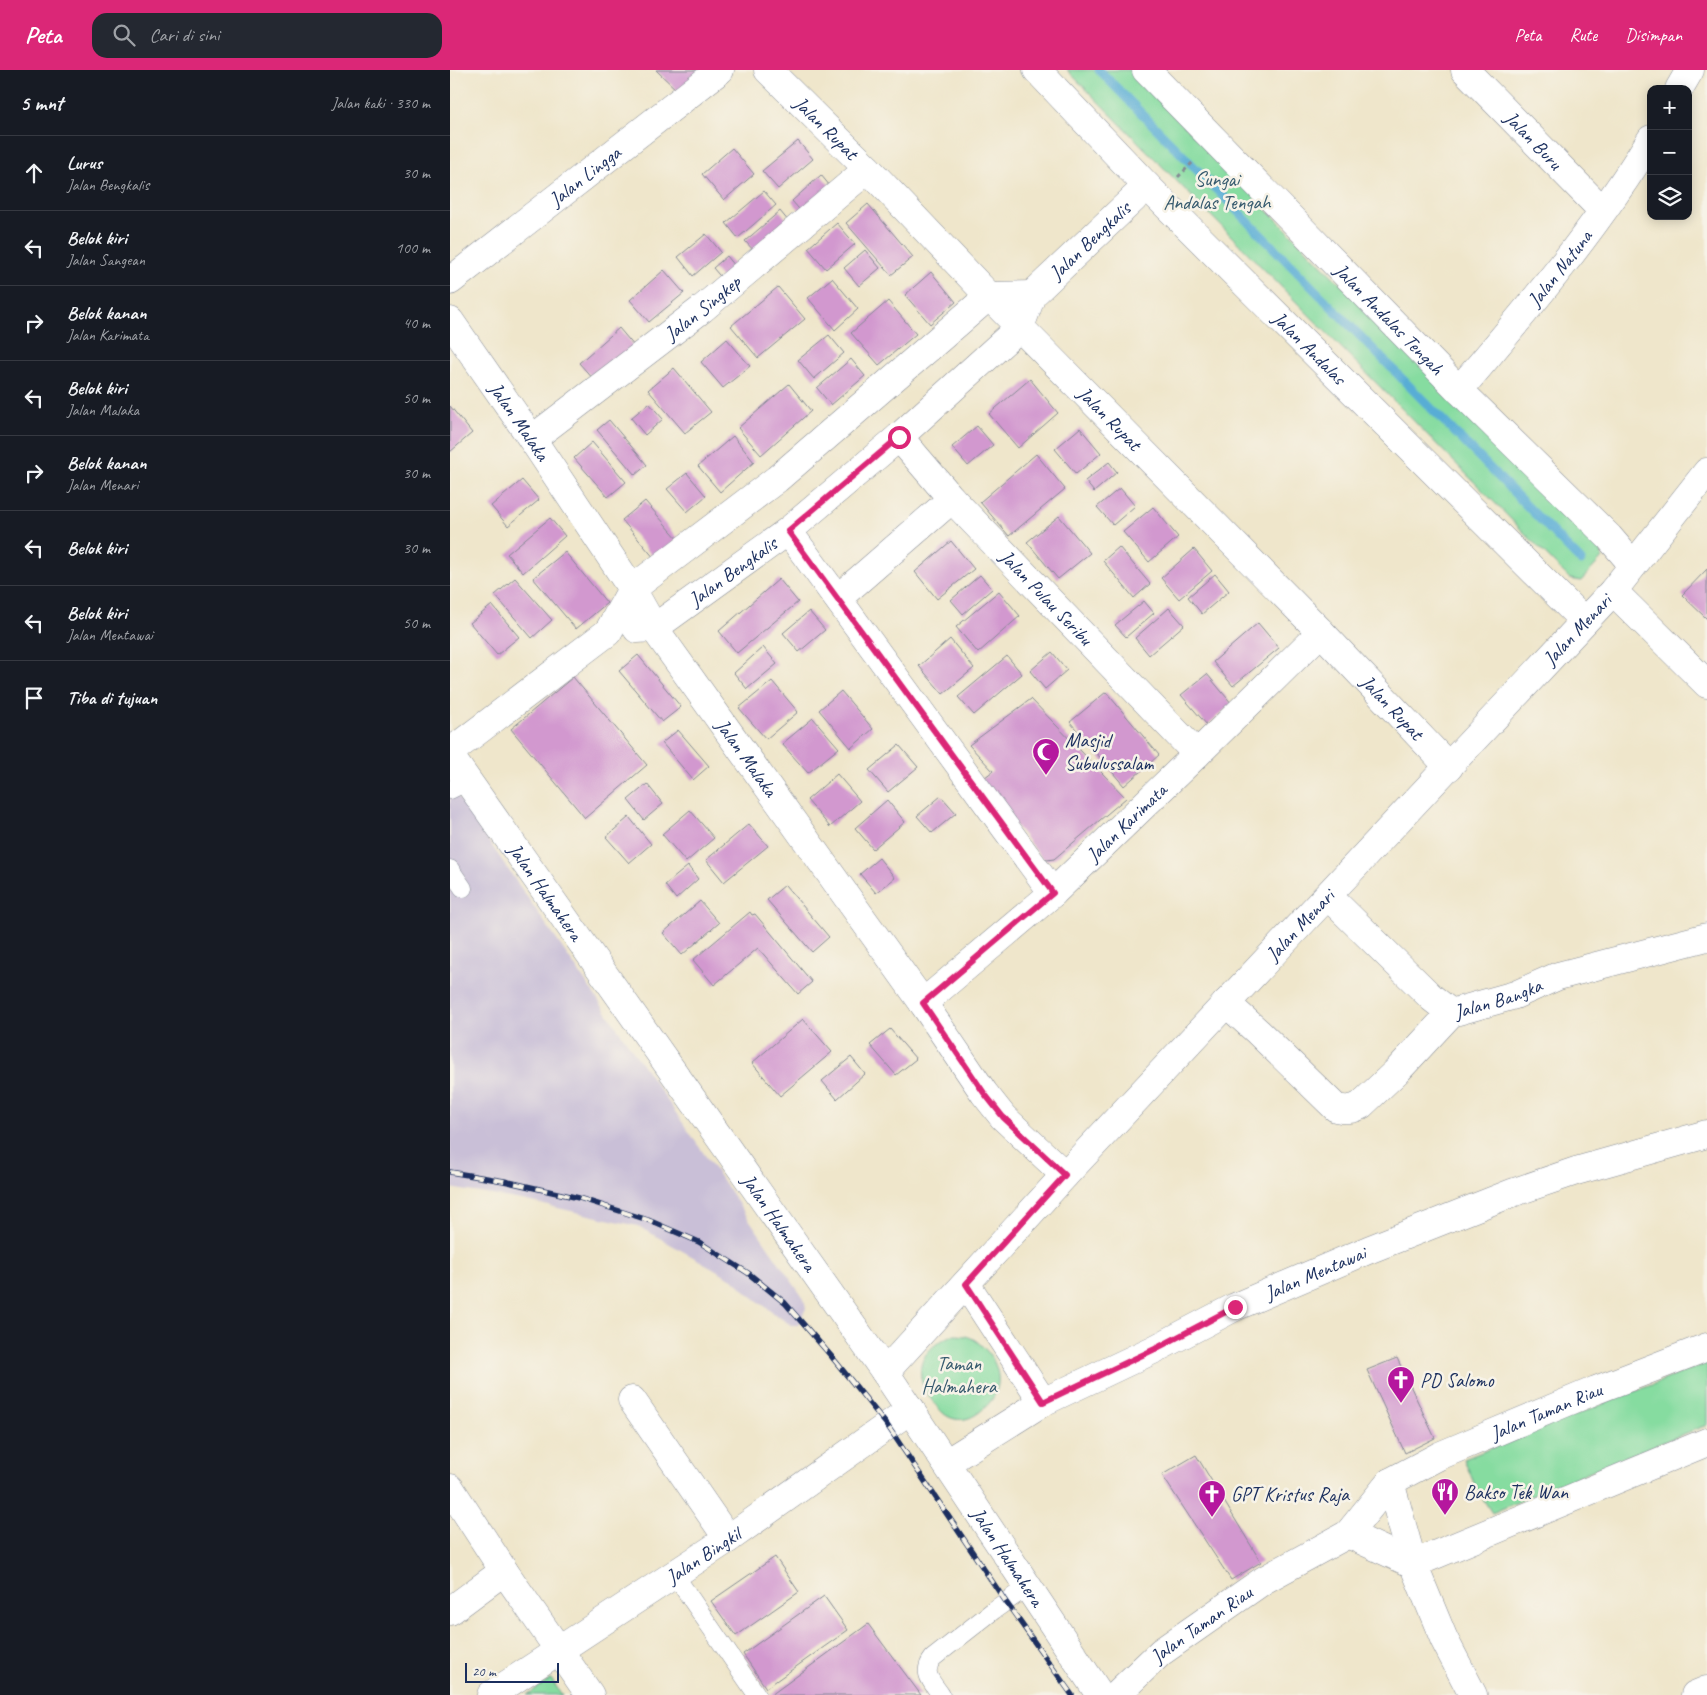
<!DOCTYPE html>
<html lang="id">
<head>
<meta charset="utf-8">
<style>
  body { margin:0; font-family:Caveat,sans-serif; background:#242831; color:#f1f3f6 }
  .controls { position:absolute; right:15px; top:15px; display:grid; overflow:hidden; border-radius:10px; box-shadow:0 2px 12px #0003 }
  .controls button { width:45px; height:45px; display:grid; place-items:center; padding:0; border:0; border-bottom:1px solid #363941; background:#171b24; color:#f1f3f6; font:25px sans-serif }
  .scale { position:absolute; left:15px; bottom:12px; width:94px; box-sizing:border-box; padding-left:5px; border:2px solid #1b2f5e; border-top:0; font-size:14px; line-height:18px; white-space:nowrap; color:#1b2f5e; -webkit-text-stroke:4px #f7f3e8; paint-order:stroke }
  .stop { position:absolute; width:15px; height:15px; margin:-11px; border:4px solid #db2777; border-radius:50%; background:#fff }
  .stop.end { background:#db2777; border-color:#fff; box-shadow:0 1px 5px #0008 }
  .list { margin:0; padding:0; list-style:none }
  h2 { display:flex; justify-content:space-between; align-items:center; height:65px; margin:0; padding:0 20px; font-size:21px }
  h2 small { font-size:16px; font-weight:400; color:#9ea1a6 }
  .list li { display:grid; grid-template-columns:32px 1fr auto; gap:15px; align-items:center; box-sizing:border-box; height:75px; padding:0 20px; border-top:1px solid #363941 }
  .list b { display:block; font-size:19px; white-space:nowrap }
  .list p { margin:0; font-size:16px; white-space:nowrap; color:#9ea1a6 }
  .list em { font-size:16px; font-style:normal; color:#9ea1a6 }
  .icon { flex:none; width:28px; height:28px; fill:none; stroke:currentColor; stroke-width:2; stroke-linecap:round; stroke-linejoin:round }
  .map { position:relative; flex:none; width:1257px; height:1625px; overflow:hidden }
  header { display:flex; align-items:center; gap:30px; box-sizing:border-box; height:70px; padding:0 25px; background:#db2777; color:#fff }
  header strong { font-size:24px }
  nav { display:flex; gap:28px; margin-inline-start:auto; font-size:18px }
  .search { width:350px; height:45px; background:#242831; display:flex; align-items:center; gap:12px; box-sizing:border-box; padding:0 18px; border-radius:15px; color:#9ea1a6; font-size:19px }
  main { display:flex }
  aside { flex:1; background:#171b24 }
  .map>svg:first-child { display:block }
  .industrial { fill:#c9bfd7 }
  .green { fill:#86dca0; stroke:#50867f }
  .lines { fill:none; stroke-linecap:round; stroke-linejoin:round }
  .stream { stroke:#59add5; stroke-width:9 }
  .building { fill:#d298cf }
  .service-casing { stroke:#858a94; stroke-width:19 }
  .minor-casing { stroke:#858a94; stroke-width:29 }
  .tertiary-casing { stroke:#858a94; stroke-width:29 }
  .path { stroke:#858a94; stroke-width:3; stroke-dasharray:4 4; stroke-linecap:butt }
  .service { stroke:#fff; stroke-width:18 }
  .minor { stroke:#fff; stroke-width:28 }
  .tertiary { stroke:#fff; stroke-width:28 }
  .rail-casing { stroke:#1b2f5e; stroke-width:5.5 }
  .rail { stroke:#f7f3e8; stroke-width:4; stroke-dasharray:11; stroke-linecap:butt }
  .route { stroke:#db2777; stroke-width:6 }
  .labels { text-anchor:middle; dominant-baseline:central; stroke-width:5; stroke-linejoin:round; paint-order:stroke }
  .street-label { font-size:20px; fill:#1b2f5e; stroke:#f7f3e8 }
  .park-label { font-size:20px; fill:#365a6e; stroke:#f7f3e8 }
  .poi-label { font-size:20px; fill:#1b2f5e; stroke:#f7f3e8; text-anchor:start }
</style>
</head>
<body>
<header>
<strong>Peta</strong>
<div class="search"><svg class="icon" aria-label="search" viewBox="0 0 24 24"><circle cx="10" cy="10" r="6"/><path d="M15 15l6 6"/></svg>Cari di sini</div>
<nav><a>Peta</a><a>Rute</a><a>Disimpan</a></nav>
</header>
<main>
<aside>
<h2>5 mnt<small>Jalan kaki · 330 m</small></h2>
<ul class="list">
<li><svg class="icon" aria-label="ahead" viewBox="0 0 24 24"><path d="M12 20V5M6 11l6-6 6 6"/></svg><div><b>Lurus</b><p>Jalan Bengkalis</p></div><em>30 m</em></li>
<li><svg class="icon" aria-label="left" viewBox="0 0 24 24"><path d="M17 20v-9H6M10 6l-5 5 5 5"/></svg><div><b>Belok kiri</b><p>Jalan Sangean</p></div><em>100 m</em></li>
<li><svg class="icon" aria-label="right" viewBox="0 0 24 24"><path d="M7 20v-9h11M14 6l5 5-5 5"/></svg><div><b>Belok kanan</b><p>Jalan Karimata</p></div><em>40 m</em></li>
<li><svg class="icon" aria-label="left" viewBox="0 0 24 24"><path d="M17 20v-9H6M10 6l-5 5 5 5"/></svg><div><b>Belok kiri</b><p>Jalan Malaka</p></div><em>50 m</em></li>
<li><svg class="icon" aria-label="right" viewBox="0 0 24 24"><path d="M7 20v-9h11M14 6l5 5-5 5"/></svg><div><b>Belok kanan</b><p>Jalan Menari</p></div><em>30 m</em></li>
<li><svg class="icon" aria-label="left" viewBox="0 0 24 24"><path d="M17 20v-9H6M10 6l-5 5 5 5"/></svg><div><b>Belok kiri</b></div><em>30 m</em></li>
<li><svg class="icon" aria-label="left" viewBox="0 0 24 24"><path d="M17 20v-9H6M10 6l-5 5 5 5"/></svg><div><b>Belok kiri</b><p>Jalan Mentawai</p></div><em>50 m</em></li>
<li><svg class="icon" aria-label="arrive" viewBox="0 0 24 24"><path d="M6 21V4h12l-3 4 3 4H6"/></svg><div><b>Tiba di tujuan</b></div></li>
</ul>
</aside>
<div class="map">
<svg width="1257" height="1625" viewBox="0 0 1257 1625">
  <rect width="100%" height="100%" fill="#f7f3e8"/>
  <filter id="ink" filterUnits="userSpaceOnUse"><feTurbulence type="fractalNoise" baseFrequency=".02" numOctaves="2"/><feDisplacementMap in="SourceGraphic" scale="10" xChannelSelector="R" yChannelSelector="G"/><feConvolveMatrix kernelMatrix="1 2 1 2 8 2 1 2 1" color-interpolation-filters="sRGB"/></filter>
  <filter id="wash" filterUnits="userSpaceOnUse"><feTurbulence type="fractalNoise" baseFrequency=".0096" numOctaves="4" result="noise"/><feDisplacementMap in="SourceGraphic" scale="20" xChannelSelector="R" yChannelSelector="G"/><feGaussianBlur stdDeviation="1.12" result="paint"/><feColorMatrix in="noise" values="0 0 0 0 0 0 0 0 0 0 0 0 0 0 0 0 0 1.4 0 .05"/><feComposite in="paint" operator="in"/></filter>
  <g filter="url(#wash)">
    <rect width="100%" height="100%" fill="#efe6cb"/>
    <polygon class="industrial" points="0,715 354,1229 356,1238 348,1255 341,1255 329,1247 300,1225 284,1210 188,1156 72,1130 0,1118"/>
    <g class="green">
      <polygon points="617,0 679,0 1151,478 1152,488 1131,511 1120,509"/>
      <path d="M503,1265C519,1265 525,1268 536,1280C553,1300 553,1323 532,1340C524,1347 515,1351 505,1349C495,1347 490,1340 484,1333C460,1303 469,1279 503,1265Z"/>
      <polygon points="1257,1293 1257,1355 1159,1393 1042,1443 1026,1418 1014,1389"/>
      <polygon points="101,1609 112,1625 77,1625"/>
    </g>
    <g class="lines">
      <polyline class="stream" points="649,0 1131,491"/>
    </g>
    <g id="blocks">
      <g class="building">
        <polygon points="206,0 252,0 231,24"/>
        <polygon points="348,71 363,89 328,119 312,101"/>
        <polygon points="282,78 304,104 274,130 252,104"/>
        <polygon points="371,105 384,121 355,146 342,131"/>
        <polygon points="314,121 326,135 288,168 276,153"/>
        <polygon points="418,134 463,187 441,205 396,153"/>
        <polygon points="330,141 339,152 305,182 295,171"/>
        <polygon points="387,153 405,174 376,199 358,178"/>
        <polygon points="256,164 271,182 243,206 228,187"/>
        <polygon points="415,180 430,198 409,216 394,198"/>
        <polygon points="277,186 289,201 275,212 263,198"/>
        <polygon points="214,200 234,223 199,252 180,230"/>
        <polygon points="481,202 506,232 480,254 455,225"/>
        <polygon points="382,208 408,239 385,260 358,228"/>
        <polygon points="328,217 355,249 308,288 281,256"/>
        <polygon points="438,231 466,264 429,295 401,263"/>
        <polygon points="169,258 185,277 145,311 129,293"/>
        <polygon points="379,265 394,283 364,309 348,290"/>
        <polygon points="277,269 300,296 273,318 251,292"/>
        <polygon points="401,289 415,306 381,335 367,318"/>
        <polygon points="224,298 261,342 235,363 198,320"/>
        <polygon points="580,309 608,343 568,378 539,344"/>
        <polygon points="339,314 361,341 311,385 288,358"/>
        <polygon points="199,333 213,349 195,365 181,348"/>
        <polygon points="0,336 22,363 0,382"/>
        <polygon points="159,350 197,395 185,405 147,360"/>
        <polygon points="527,356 543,375 518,396 502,377"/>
        <polygon points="630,358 651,383 626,404 605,379"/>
        <polygon points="283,366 304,392 270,422 248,396"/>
        <polygon points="142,372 176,412 158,427 124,388"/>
        <polygon points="586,384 615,419 559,466 530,432"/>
        <polygon points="659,392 667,402 644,422 635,411"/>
        <polygon points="237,403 256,426 237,442 217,419"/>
        <polygon points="72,410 89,430 58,456 41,436"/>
        <polygon points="670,418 685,436 663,455 647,437"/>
        <polygon points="195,431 228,469 205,489 172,450"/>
        <polygon points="703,437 728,467 699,492 673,462"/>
        <polygon points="609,446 640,483 608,509 577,472"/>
        <polygon points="100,448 115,466 73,503 57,484"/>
        <polygon points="501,471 524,499 487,529 465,502"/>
        <polygon points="669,477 700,514 684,528 653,491"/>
        <polygon points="744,479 762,501 729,529 711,508"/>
        <polygon points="115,482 157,533 126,559 83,508"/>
        <polygon points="1257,499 1257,549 1232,525"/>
        <polygon points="765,504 779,521 752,544 738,527"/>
        <polygon points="530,505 542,519 513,544 501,530"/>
        <polygon points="65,508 102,550 82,568 45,525"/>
        <polygon points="329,509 348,532 287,583 269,561"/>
        <polygon points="549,521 570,546 528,583 506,557"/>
        <polygon points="694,531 704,543 676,567 665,555"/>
        <polygon points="42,535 69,567 47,585 20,553"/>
        <polygon points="719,538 734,555 699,585 685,568"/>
        <polygon points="359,541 375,560 349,582 333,563"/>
        <polygon points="808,553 829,578 783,616 763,592"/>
        <polygon points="500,569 524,598 493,624 469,596"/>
        <polygon points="313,577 327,594 297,619 284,603"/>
        <polygon points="602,582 617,600 595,619 580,601"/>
        <polygon points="188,585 231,637 212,652 169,601"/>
        <polygon points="557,586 572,604 524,645 508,627"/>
        <polygon points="757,604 782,634 757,655 731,625"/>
        <polygon points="123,607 197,695 135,748 61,659"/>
        <polygon points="322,611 348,642 316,669 289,638"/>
        <polygon points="391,621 423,659 401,678 369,640"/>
        <polygon points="656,622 709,685 674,716 620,652"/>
        <polygon points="581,629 676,728 604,789 597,790 591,787 530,711 543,701 519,675"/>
        <polygon points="363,648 389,678 358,703 332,674"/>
        <polygon points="228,660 259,696 243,710 212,673"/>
        <polygon points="449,675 468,697 438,722 419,700"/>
        <polygon points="387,704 410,731 380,757 357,730"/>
        <polygon points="197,714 213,734 194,750 178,730"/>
        <polygon points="491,726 506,743 482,763 467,746"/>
        <polygon points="437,730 455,752 423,779 405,758"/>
        <polygon points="240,740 264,768 236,792 212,764"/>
        <polygon points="179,747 201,774 179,793 156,767"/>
        <polygon points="299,754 318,776 274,812 256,790"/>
        <polygon points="429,788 445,808 426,823 410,804"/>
        <polygon points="238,796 248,809 226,829 215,815"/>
        <polygon points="335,815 379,867 362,882 317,830"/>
        <polygon points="250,831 269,853 232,885 213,863"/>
        <polygon points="300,842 302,845 305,844 362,912 348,924 308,878 264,915 243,890"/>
        <polygon points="353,949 382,982 330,1026 302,993"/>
        <polygon points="440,959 466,989 446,1005 420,975"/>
        <polygon points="401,987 415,1004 387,1029 372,1011"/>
        <polygon points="947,1288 985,1368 955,1383 917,1300"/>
        <polygon points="746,1385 811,1492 781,1510 712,1405"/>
        <polygon points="325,1487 349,1522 286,1566 261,1531"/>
        <polygon points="374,1526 398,1560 316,1618 293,1584"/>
        <polygon points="418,1554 471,1625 321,1625"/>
      </g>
    </g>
  </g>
  <g filter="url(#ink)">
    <use href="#blocks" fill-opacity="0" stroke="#858a94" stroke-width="1"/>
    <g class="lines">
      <defs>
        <g id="service">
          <polyline points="0,720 18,711"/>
          <polyline points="0,799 13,818"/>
          <polyline points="224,1504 307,1625"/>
          <path d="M491,1625C482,1612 471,1603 483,1588L544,1540L577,1517"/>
        </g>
        <g id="minor">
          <path id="s1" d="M318,0L418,99L539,226L871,562L999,697"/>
          <path id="s2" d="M587,0L697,116L1134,551"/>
          <path id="s3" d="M696,0L1009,320L1159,467L1183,495"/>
          <path id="s4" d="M1015,0L1152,140"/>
          <polyline points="1229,19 1240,0"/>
          <path id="s5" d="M0,211L270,0"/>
          <path id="s6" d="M0,251L82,369L182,519L204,558L473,933L534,1023L553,1047L615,1105"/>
          <path id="s7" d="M1009,320C1077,240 1146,159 1201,69"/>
          <path id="s8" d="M449,367L502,429L747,684"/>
          <path id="s9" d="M82,369L252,239L418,99"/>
          <polyline points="338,461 603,823"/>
          <polyline points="1163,521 1257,614"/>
          <polyline points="388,528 502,429"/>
          <path id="s10" d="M187,559L204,558L338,461L449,367L570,257L582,225L697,116"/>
          <polyline points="0,682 158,562 182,519 327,409 539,226 582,225"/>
          <path id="s11" d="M878,826L982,928L1001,943L1065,925L1108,906L1257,867"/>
          <path id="s12" d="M473,933L603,823L747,684L871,562"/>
          <path d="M776,933L808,962L886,1038C896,1040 902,1040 911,1035L947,1001L1001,943"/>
          <polyline points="516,1214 593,1332"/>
          <path id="s13" d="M435,1302L615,1105L1163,521L1257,402"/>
          <polyline points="182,1330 278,1469"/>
          <path id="s14" d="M496,1393L593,1332L705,1279L785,1237L918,1180L1062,1123L1126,1101L1257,1064"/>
          <polyline points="940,1412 963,1494 994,1569 1023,1625"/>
          <polyline points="0,1418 54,1501"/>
          <polyline points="898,1464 963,1494 1257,1372"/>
          <polyline points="0,1541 54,1501 140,1625"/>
          <path id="s15" d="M41,1625L278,1469L461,1339"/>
          <path id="s16" d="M666,1625L711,1582L814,1510L898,1464L940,1412L989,1386L1146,1320L1257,1277"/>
          <polyline points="1245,1625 1257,1620"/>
        </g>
        <g id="tertiary">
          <path id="s17" d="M0,686L435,1302L650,1625"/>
        </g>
      </defs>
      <use href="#service" class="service-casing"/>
      <use href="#minor" class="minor-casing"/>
      <use href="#tertiary" class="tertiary-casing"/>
      <polyline class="path" points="728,107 743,92"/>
      <use href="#service" class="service"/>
      <use href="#minor" class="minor"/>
      <use href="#tertiary" class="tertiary"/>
      <defs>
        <polyline id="rail" points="0,1102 54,1111 129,1128 198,1150 249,1172 298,1203 335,1233 382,1287 437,1355 556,1532 622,1625"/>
      </defs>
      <use href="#rail" class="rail-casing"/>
      <use href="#rail" class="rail"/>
    </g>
  </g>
  <g class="lines" filter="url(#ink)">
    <polyline class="route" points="449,367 338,461 603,823 473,933 534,1023 553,1047 615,1105 516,1214 593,1332 705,1279 785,1237"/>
  </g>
  <defs>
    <symbol id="mosque-pin" viewBox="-11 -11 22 30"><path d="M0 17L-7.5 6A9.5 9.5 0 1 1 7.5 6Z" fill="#b5179e" stroke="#f7f3e8"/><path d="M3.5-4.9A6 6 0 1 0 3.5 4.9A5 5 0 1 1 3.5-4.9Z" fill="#fff"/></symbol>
    <symbol id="church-pin" viewBox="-11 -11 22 30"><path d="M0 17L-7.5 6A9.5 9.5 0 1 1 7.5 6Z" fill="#b5179e" stroke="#f7f3e8"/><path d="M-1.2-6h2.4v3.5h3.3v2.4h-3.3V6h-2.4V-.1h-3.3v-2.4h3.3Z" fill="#fff"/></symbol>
    <symbol id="restaurant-pin" viewBox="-11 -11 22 30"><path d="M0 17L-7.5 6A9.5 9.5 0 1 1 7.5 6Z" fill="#b5179e" stroke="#f7f3e8"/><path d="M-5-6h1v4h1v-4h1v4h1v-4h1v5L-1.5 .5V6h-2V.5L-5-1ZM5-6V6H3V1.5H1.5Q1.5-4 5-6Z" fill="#fff"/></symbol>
  </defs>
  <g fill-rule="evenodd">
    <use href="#mosque-pin" x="580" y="666" width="32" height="43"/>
    <use href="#church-pin" x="935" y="1294" width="32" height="43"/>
    <use href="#restaurant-pin" x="979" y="1406" width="32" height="43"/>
    <use href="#church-pin" x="746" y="1408" width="32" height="43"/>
  </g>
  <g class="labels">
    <g class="street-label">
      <text stroke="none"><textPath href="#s1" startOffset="82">Jalan Rupat</textPath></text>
      <text stroke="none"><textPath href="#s4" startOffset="98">Jalan Buru</textPath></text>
      <text stroke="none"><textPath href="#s5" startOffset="171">Jalan Lingga</textPath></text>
      <text stroke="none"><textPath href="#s10" startOffset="605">Jalan Bengkalis</textPath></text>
      <text stroke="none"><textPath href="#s7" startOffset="158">Jalan Natuna</textPath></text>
      <text stroke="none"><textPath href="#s9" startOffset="215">Jalan Singkep</textPath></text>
      <text stroke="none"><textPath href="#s3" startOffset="348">Jalan Andalas Tengah</textPath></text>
      <text stroke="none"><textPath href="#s2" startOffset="389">Jalan Andalas</textPath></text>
      <text stroke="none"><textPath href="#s1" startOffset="488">Jalan Rupat</textPath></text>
      <text stroke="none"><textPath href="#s6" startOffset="122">Jalan Malaka</textPath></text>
      <text stroke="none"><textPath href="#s10" startOffset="114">Jalan Bengkalis</textPath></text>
      <text stroke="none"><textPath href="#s8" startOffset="218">Jalan Pulau Seribu</textPath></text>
      <text stroke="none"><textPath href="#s13" startOffset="1015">Jalan Menari</textPath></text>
      <text stroke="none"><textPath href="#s1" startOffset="892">Jalan Rupat</textPath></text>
      <text stroke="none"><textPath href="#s6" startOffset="528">Jalan Malaka</textPath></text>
      <text stroke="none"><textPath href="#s12" startOffset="272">Jalan Karimata</textPath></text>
      <text stroke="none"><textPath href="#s17" startOffset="166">Jalan Halmahera</textPath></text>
      <text stroke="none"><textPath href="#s13" startOffset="610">Jalan Menari</textPath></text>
      <text stroke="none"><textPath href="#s11" startOffset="219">Jalan Bangka</textPath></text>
      <text stroke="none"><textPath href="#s17" startOffset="571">Jalan Halmahera</textPath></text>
      <text stroke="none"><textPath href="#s14" startOffset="416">Jalan Mentawai</textPath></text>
      <text stroke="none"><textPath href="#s16" startOffset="522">Jalan Taman Riau</textPath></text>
      <text stroke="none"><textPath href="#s15" startOffset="254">Jalan Bingkil</textPath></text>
      <text stroke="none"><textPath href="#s17" startOffset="976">Jalan Halmahera</textPath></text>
      <text stroke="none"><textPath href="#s16" startOffset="111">Jalan Taman Riau</textPath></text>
    </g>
    <g class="park-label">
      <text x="767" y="109">Sungai<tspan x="767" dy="23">Andalas Tengah</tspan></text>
      <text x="509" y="1293">Taman<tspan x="509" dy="23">Halmahera</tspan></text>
    </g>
    <g class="poi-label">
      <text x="615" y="670">Masjid<tspan x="615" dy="23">Subulussalam</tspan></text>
      <text x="970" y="1310">PD Salomo</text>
      <text x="1014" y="1422">Bakso Tek Wan</text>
      <text x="781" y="1424">GPT Kristus Raja</text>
    </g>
  </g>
</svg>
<div class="controls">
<button>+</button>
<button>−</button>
<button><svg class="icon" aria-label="layers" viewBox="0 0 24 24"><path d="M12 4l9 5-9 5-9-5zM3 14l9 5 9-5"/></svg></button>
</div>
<div class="scale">20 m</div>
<div class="stop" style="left:449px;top:367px"></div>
<div class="stop end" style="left:785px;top:1237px"></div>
</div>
</main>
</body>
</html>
